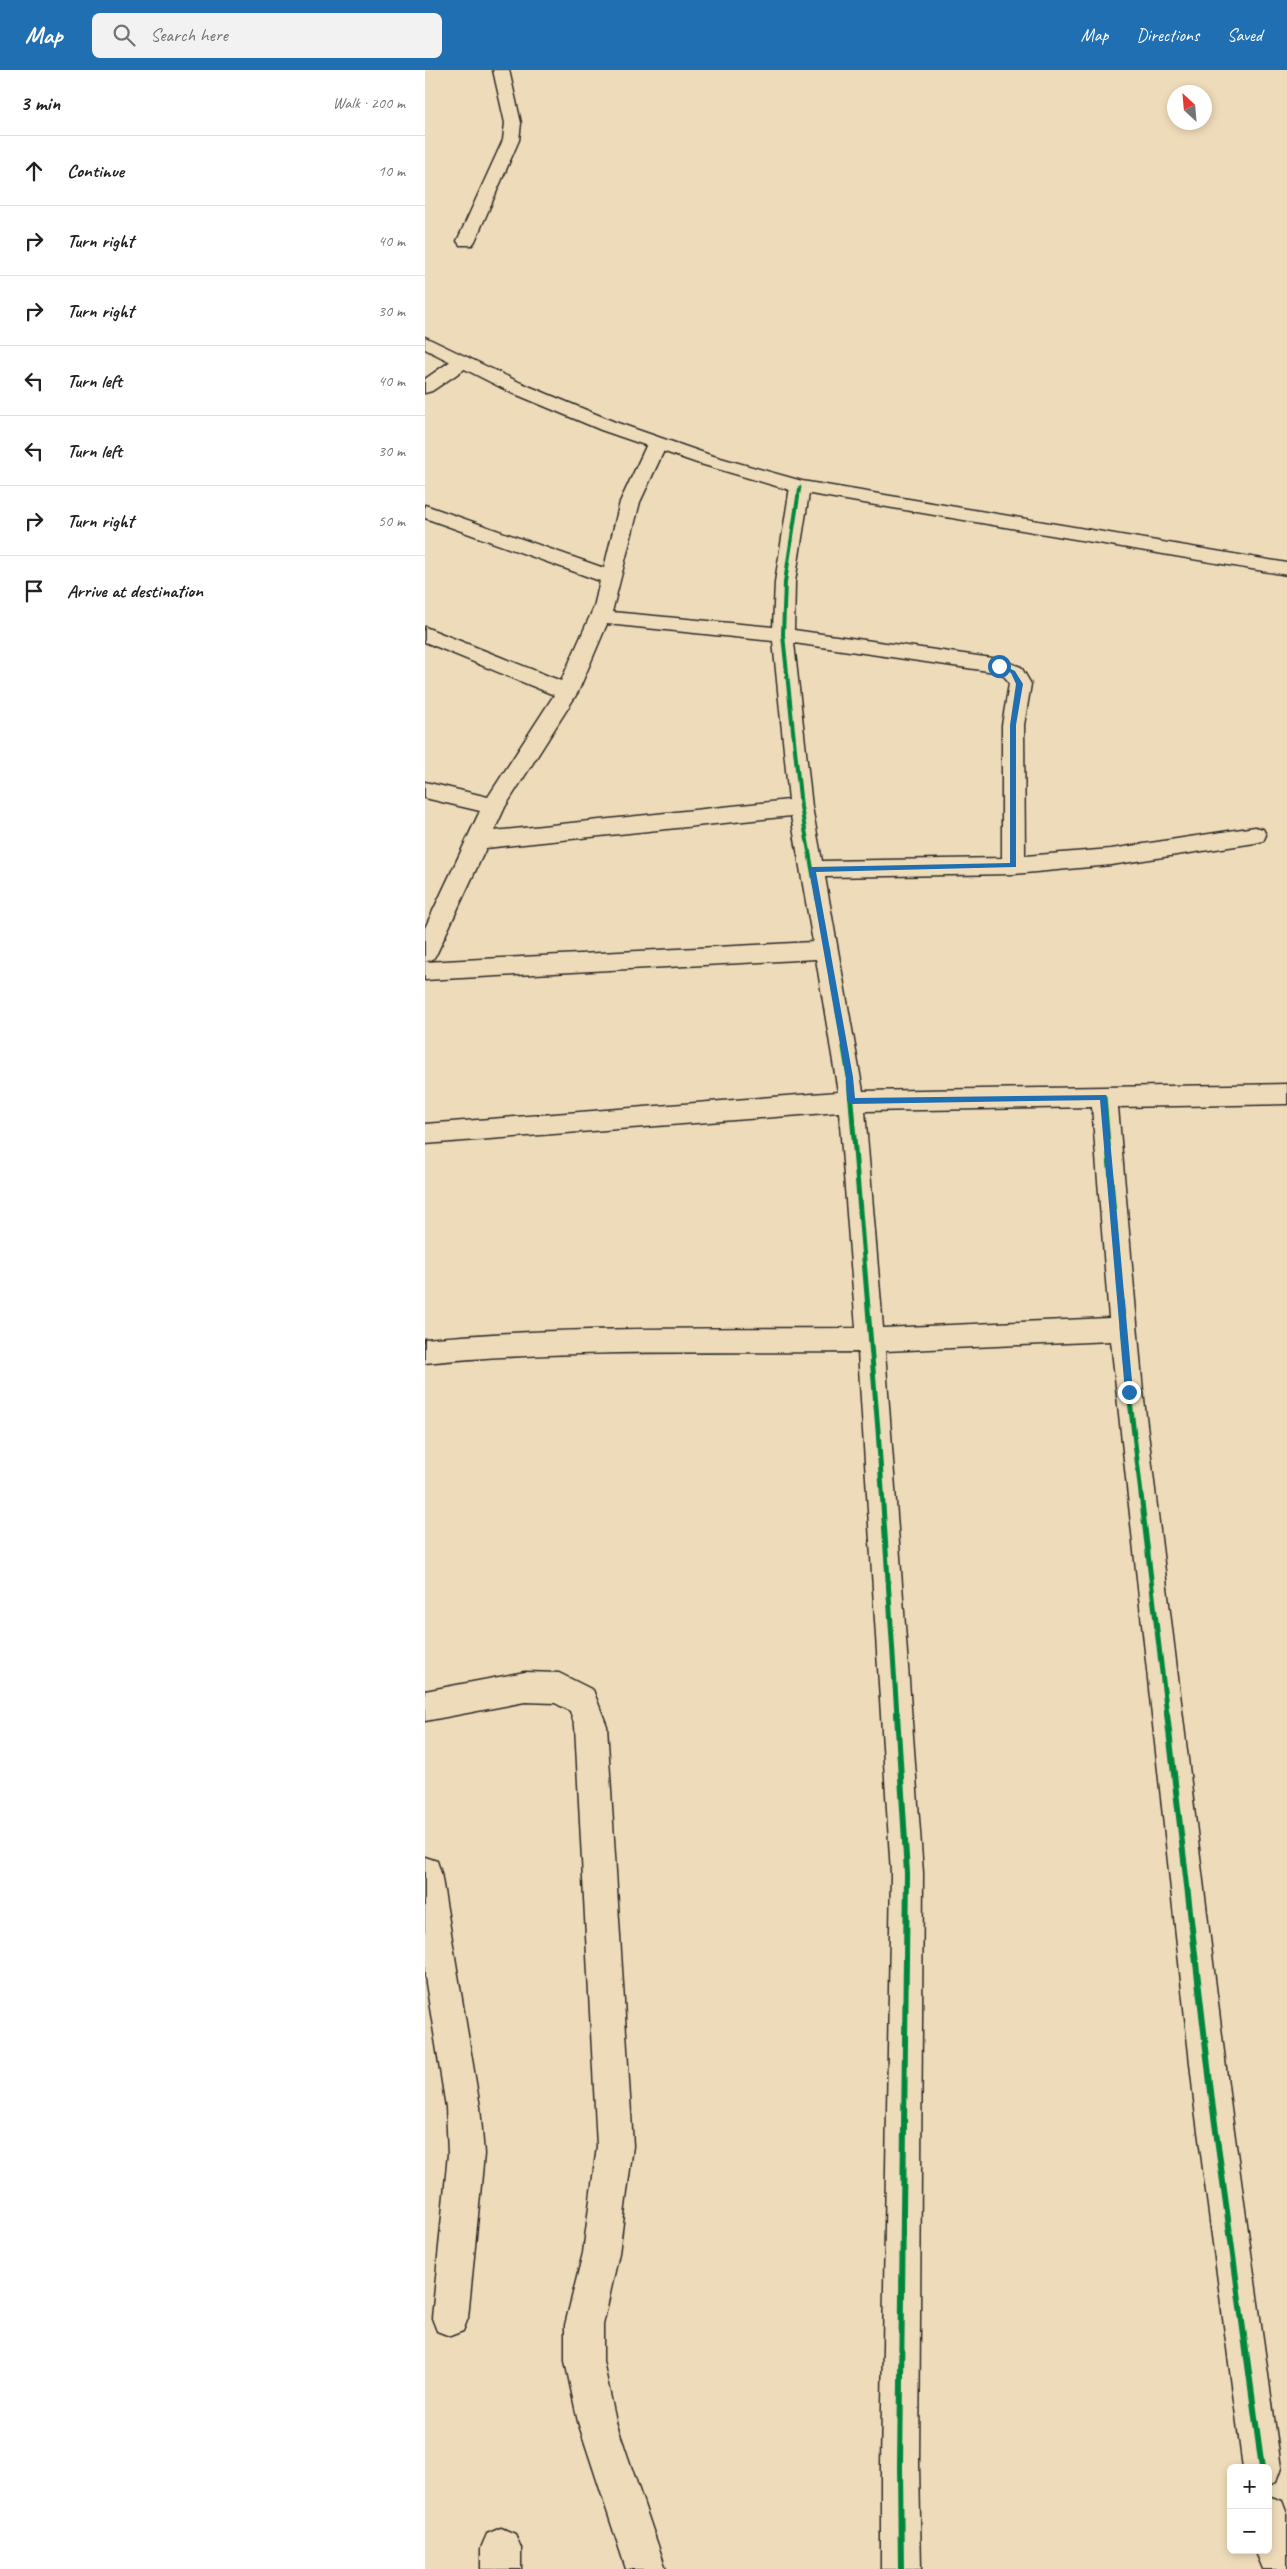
<!DOCTYPE html>
<html lang="en">
<head>
<meta charset="utf-8">
<style>
  body { margin:0; font-family:Caveat,sans-serif; background:#f2f2f2; color:#202124 }
  .controls { position:absolute; right:15px; bottom:15px; display:grid; overflow:hidden; border-radius:8px; box-shadow:0 2px 8px #0003 }
  .controls button { width:45px; height:45px; display:grid; place-items:center; padding:0; border:0; border-bottom:1px solid #e0e0e0; background:#fff; color:#202124; font:25px sans-serif }
  .compass { position:absolute; left:742px; top:15px; width:45px; height:45px; border-radius:50%; background:#fff; box-shadow:0 2px 8px #0003; rotate:334deg }
  .stop { position:absolute; width:15px; height:15px; margin:-11px; border:4px solid #1f6fb2; border-radius:50%; background:#fff }
  .stop.end { background:#1f6fb2; border-color:#fff; box-shadow:0 1px 5px #0008 }
  .list { margin:0; padding:0; list-style:none }
  h2 { display:flex; justify-content:space-between; align-items:center; height:65px; margin:0; padding:0 20px; font-size:21px }
  h2 small { font-size:16px; font-weight:400; color:#757577 }
  .list li { display:grid; grid-template-columns:32px 1fr auto; gap:15px; align-items:center; box-sizing:border-box; height:70px; padding:0 20px; border-top:1px solid #e0e0e0 }
  .list b { display:block; font-size:19px; white-space:nowrap }
  .list em { font-size:16px; font-style:normal; color:#757577 }
  .icon { flex:none; width:28px; height:28px; fill:none; stroke:currentColor; stroke-width:2; stroke-linecap:round; stroke-linejoin:round }
  .map { position:relative; flex:none; width:862px; height:2499px; overflow:hidden }
  header { display:flex; align-items:center; gap:30px; box-sizing:border-box; height:70px; padding:0 25px; background:#1f6fb2; color:#fff }
  header strong { font-size:24px }
  nav { display:flex; gap:28px; margin-inline-start:auto; font-size:18px }
  .search { width:350px; height:45px; background:#f2f2f2; display:flex; align-items:center; gap:12px; box-sizing:border-box; padding:0 18px; border-radius:8px; color:#757577; font-size:19px }
  main { display:flex }
  aside { flex:1; background:#fff }
  .map>svg:first-child { display:block }
  .lines { fill:none; stroke-linecap:round; stroke-linejoin:round }
  .street-casing { stroke:#2b2b2b; stroke-width:3 }
  .secondary-casing { stroke:#2b2b2b; stroke-width:3 }
  .street { fill:#eedbb9; fill-rule:evenodd }
  .secondary { fill:#eedbb9; fill-rule:evenodd }
  .cycleway-far3-casing { stroke:#eedbb9; stroke-width:5 }
  .cycleway-far2-casing { stroke:#eedbb9; stroke-width:6 }
  .cycleway-far1-casing { stroke:#eedbb9; stroke-width:8 }
  .cycleway-casing { stroke:#eedbb9; stroke-width:9 }
  .cycleway-far3 { stroke:#00873e; stroke-width:3 }
  .cycleway-far2 { stroke:#00873e; stroke-width:4 }
  .cycleway-far1 { stroke:#00873e; stroke-width:5 }
  .cycleway { stroke:#00873e; stroke-width:6 }
  .route { fill:#1f6fb2 }
</style>
</head>
<body>
<header>
<strong>Map</strong>
<div class="search"><svg class="icon" aria-label="search" viewBox="0 0 24 24"><circle cx="10" cy="10" r="6"/><path d="M15 15l6 6"/></svg>Search here</div>
<nav><a>Map</a><a>Directions</a><a>Saved</a></nav>
</header>
<main>
<aside>
<h2>3 min<small>Walk · 200 m</small></h2>
<ul class="list">
<li><svg class="icon" aria-label="ahead" viewBox="0 0 24 24"><path d="M12 20V5M6 11l6-6 6 6"/></svg><div><b>Continue</b></div><em>10 m</em></li>
<li><svg class="icon" aria-label="right" viewBox="0 0 24 24"><path d="M7 20v-9h11M14 6l5 5-5 5"/></svg><div><b>Turn right</b></div><em>40 m</em></li>
<li><svg class="icon" aria-label="right" viewBox="0 0 24 24"><path d="M7 20v-9h11M14 6l5 5-5 5"/></svg><div><b>Turn right</b></div><em>30 m</em></li>
<li><svg class="icon" aria-label="left" viewBox="0 0 24 24"><path d="M17 20v-9H6M10 6l-5 5 5 5"/></svg><div><b>Turn left</b></div><em>40 m</em></li>
<li><svg class="icon" aria-label="left" viewBox="0 0 24 24"><path d="M17 20v-9H6M10 6l-5 5 5 5"/></svg><div><b>Turn left</b></div><em>30 m</em></li>
<li><svg class="icon" aria-label="right" viewBox="0 0 24 24"><path d="M7 20v-9h11M14 6l5 5-5 5"/></svg><div><b>Turn right</b></div><em>50 m</em></li>
<li><svg class="icon" aria-label="arrive" viewBox="0 0 24 24"><path d="M6 21V4h12l-3 4 3 4H6"/></svg><div><b>Arrive at destination</b></div></li>
</ul>
</aside>
<div class="map">
<svg width="862" height="2499" viewBox="0 0 862 2499">
  <rect width="100%" height="100%" fill="#eedbb9"/>
  <filter id="ink" filterUnits="userSpaceOnUse"><feTurbulence type="fractalNoise" baseFrequency=".02" numOctaves="2"/><feDisplacementMap in="SourceGraphic" scale="10" xChannelSelector="R" yChannelSelector="G"/><feConvolveMatrix kernelMatrix="1 2 1 2 8 2 1 2 1" color-interpolation-filters="sRGB"/></filter>
  <g filter="url(#ink)">
    <g class="lines">
      <defs>
        <g id="street">
          <polygon points="68,0 84,0 96,53 94,70 50,171 47,175 35,175 32,171 78,70 80,53"/>
          <polygon points="37,286 44,288 46,292 44,296 7,321 0,323 0,309 30,288"/>
          <path d="M232,368L239,370L242,374L215,432L187,542L348,557L350,512L365,417L368,413H382L385,417L370,512L369,560L574,589L596,597L606,614L599,655L600,786L686,779L830,757L838,759L841,765L838,771L830,773L686,795L589,804L400,807L438,1021L862,1014V1034L693,1037L718,1322L806,2039L856,2398L851,2412L843,2415V2398H818L770,2039L686,1271L460,1281L498,1803L494,2396L496,2499H456V2396L466,1803L433,1282C288,1283 144,1279 0,1293V1269C144,1256 287,1259 431,1258L414,1042L0,1074V1054L413,1022L391,889L0,910V892L388,872L366,746L61,778L12,883L8,889L0,892V858L55,741L0,728V712L63,727L129,625L0,572V557L136,611L169,537L175,511L0,448V435L179,498L195,432L222,374L225,370ZM182,554L348,571L364,730L69,761L80,737L153,622ZM369,573L570,602L580,607L584,614L577,655V788L397,791L387,737ZM667,1037L684,1248L458,1258L440,1041Z"/>
          <polygon points="100,1602 134,1603 168,1620 182,1656 208,2076 194,2183 178,2255 178,2291 191,2352 241,2499 201,2499 153,2352 140,2291 140,2255 158,2183 172,2076 150,1656 145,1641 130,1633 100,1632 0,1651 0,1621"/>
          <polygon points="0,1787 12,1791 16,1803 55,2037 59,2084 43,2248 38,2261 25,2266 12,2261 7,2248 23,2084 21,2037 0,1907"/>
          <polygon points="843,2426 857,2431 862,2444 862,2499 838,2499 830,2480 843,2480"/>
          <polygon points="76,2458 90,2464 96,2478 96,2499 56,2499 56,2478 62,2464"/>
        </g>
        <polygon id="secondary" points="0,267 96,313 190,352 285,385 377,411 862,493 862,505 368,421 272,393 176,360 83,321 0,279"/>
      </defs>
      <use href="#street" class="street-casing"/>
      <use href="#secondary" class="secondary-casing"/>
      <use href="#street" class="street"/>
      <use href="#secondary" class="secondary"/>
      <defs>
        <polyline id="cycleway-far3" points="373,428 375,417"/>
        <polyline id="cycleway-far2" points="373,427 360,512 358,565 376,737 417,966"/>
        <g id="cycleway-far1">
          <polyline points="417,965 424,1007 453,1360 472,1645"/>
          <polyline points="679,1027 704,1322 742,1645"/>
        </g>
        <g id="cycleway">
          <polyline points="472,1644 482,1803 475,2396 476,2499"/>
          <polyline points="742,1644 788,2039 837,2398"/>
        </g>
      </defs>
      <use href="#cycleway-far3" class="cycleway-far3-casing"/>
      <use href="#cycleway-far2" class="cycleway-far2-casing"/>
      <use href="#cycleway-far1" class="cycleway-far1-casing"/>
      <use href="#cycleway" class="cycleway-casing"/>
      <use href="#cycleway-far3" class="cycleway-far3"/>
      <use href="#cycleway-far2" class="cycleway-far2"/>
      <use href="#cycleway-far1" class="cycleway-far1"/>
      <use href="#cycleway" class="cycleway"/>
    </g>
  </g>
  <polygon class="route" points="574,593 590,601 598,614 591,655 591,797 391,802 428,1007 430,1028 681,1025 708,1322 704,1325 700,1322 675,1030 426,1034 422,1031 421,1007 384,799 387,797 585,793 585,655 591,614 586,603 572,597"/>
</svg>
<div class="controls">
<button>+</button>
<button>−</button>
</div>
<svg class="compass" viewBox="-18 -18 36 36"><path d="M0-13l5 13h-10z" fill="#e53935"/><path d="M0 13l5-13h-10z" fill="#757577"/></svg>
<div class="stop" style="left:574px;top:596px"></div>
<div class="stop end" style="left:704px;top:1322px"></div>
</div>
</main>
</body>
</html>
